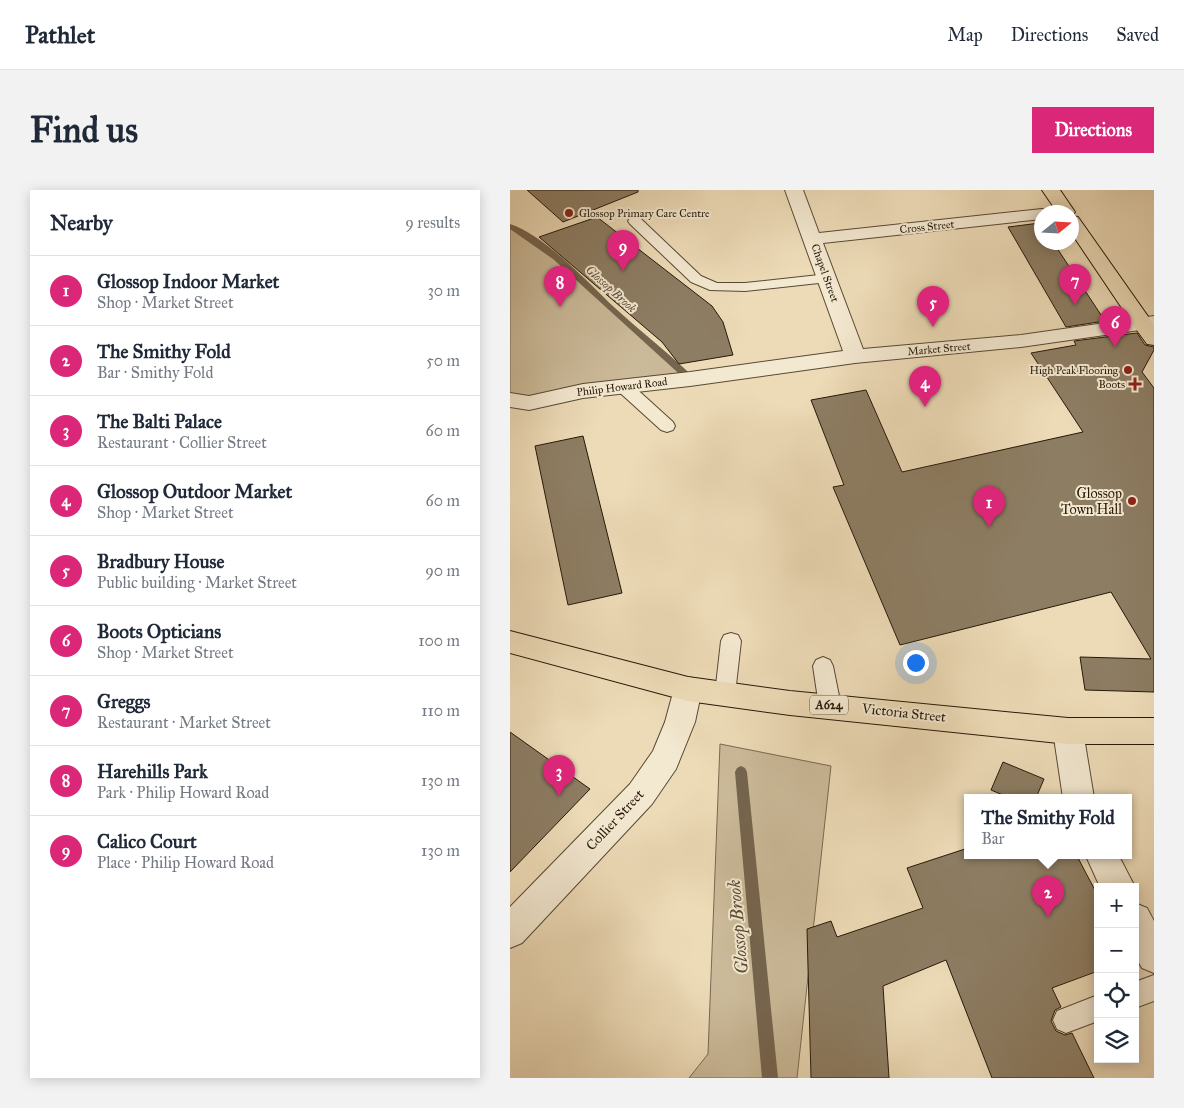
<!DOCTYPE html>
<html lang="en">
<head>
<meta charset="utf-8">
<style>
  body { margin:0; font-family:"IM FELL Great Primer",serif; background:#f2f2f3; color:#1f2937 }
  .controls { position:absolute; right:15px; bottom:15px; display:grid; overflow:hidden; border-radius:0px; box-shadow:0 2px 12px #0003 }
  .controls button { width:45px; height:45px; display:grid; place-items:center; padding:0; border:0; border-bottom:1px solid #e0e1e3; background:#fff; color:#1f2937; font:25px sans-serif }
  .compass { position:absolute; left:524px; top:15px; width:45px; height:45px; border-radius:50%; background:#fff; box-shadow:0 2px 12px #0003; rotate:72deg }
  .you { position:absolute; left:405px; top:472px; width:18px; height:18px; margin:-12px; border:4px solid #fff; border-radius:50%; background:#1a73e8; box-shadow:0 0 0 8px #1a73e833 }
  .badge { display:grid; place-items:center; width:32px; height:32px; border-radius:50%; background:#db2777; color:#fff; font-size:16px; font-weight:700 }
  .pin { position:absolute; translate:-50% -41px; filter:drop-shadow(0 1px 2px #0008) }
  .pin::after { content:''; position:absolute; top:26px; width:18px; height:15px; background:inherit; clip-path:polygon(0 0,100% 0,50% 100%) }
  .popup { position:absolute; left:454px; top:604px; width:168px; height:65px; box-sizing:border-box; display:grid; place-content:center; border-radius:0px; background:#fff; filter:drop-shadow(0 1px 4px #0005); font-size:16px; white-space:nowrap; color:#747a83 }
  .popup b { font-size:19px; color:#1f2937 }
  .popup::after { content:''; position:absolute; left:50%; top:100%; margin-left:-10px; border:10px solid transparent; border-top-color:#fff }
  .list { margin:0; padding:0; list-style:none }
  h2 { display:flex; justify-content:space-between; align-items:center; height:65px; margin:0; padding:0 20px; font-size:21px }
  h2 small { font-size:16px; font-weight:400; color:#747a83 }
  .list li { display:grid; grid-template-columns:32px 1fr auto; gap:15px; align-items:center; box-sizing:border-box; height:70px; padding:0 20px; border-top:1px solid #e0e1e3 }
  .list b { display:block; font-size:19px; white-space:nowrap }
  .list p { margin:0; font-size:16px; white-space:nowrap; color:#747a83 }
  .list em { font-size:16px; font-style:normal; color:#747a83 }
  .icon { flex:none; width:28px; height:28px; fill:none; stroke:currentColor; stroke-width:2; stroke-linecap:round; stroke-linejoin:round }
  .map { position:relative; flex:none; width:644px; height:888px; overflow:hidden; border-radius:0px }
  header { display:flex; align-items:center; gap:30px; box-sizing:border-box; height:70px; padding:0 25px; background:#fff; border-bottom:1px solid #e0e1e3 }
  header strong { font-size:24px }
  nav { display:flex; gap:28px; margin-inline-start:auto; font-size:18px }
  .intro { display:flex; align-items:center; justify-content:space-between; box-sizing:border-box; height:120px; padding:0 30px }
  h1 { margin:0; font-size:35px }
  .button { padding:12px 22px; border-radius:0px; background:#db2777; color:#fff; font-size:18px; font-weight:700 }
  main { display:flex; gap:30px; padding:0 30px }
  aside { flex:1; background:#fff; border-radius:0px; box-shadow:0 2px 12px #0003 }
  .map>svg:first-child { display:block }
  .green { fill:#cbba99; stroke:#786950 }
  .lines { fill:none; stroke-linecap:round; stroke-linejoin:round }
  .stream { fill:#75654e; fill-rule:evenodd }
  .building { fill:#8d7d63; stroke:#261808 }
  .service-casing { stroke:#584934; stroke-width:2 }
  .minor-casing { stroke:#584934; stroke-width:2 }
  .primary-casing { stroke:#261808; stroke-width:2 }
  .service { fill:#f3e8d0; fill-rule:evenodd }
  .minor { fill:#f3e8d0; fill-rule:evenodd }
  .primary { fill:#eddbb7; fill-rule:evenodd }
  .poi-dot { fill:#8f2418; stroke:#f3e8d0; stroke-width:2 }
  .labels { text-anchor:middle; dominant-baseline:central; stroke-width:4; stroke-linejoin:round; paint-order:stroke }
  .far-poi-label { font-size:11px; fill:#261808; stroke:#f3e8d0; text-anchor:end }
  .far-street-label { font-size:11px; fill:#261808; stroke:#f3e8d0 }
  .far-water-label { font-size:12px; font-style:italic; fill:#5a4c36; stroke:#f3e8d0 }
  .shield { fill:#f3e8d0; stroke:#645644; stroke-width:1 }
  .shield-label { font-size:12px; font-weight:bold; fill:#261808 }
  .poi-label { font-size:14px; fill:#261808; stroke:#f3e8d0; text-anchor:end }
  .street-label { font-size:14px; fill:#261808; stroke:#f3e8d0 }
  .near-water-label { font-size:18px; font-style:italic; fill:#5a4c36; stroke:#f3e8d0 }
</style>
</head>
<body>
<header>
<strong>Pathlet</strong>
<nav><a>Map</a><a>Directions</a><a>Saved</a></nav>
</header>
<div class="intro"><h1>Find us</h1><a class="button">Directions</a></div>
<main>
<aside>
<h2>Nearby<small>9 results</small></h2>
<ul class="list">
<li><span class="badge">1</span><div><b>Glossop Indoor Market</b><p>Shop · Market Street</p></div><em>30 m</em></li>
<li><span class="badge">2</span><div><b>The Smithy Fold</b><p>Bar · Smithy Fold</p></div><em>50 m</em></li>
<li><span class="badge">3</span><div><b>The Balti Palace</b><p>Restaurant · Collier Street</p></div><em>60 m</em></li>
<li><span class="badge">4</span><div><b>Glossop Outdoor Market</b><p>Shop · Market Street</p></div><em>60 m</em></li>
<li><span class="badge">5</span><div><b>Bradbury House</b><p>Public building · Market Street</p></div><em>90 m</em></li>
<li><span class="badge">6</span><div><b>Boots Opticians</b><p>Shop · Market Street</p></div><em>100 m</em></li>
<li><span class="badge">7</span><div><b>Greggs</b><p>Restaurant · Market Street</p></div><em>110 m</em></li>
<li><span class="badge">8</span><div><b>Harehills Park</b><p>Park · Philip Howard Road</p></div><em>130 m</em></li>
<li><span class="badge">9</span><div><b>Calico Court</b><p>Place · Philip Howard Road</p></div><em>130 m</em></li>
</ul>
</aside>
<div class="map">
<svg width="644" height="888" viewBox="0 0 644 888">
  <rect width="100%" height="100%" fill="#eddbb7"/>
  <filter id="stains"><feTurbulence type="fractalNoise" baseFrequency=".004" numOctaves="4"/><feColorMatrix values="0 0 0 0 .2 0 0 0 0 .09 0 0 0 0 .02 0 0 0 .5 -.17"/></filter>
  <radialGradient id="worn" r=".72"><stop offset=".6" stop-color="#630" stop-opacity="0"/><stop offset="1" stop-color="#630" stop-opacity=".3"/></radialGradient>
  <g class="green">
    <path d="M0,36C44,59 77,98 114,131C136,151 158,167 180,189L0,210Z"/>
    <polygon points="210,554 321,576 287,888 179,888 198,864"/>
  </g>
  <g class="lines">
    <g class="stream">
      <path d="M0,34C36,46 77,92 105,118C128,139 152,158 175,179L183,187V191H177L43,69L0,39Z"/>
      <polygon points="231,576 235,578 237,582 268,888 252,888 225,582 227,578"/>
    </g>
  </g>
  <g class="building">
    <polygon points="17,0 128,0 128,2 53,32"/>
    <polygon points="87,27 202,116 213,132 223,165 169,174 152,152 29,47"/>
    <polygon points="530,33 532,36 532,52 543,52 595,131 556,137 498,37"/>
    <polygon points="627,143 635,155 644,157 644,160 632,182 644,198 644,502 575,500 570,467 641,469 601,402 390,455 323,297 334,295 301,210 356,200 392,282 573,242 521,163 566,155 564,151"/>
    <polygon points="73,246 112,403 58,415 25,256"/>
    <polygon points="0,542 80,599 0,682"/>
    <polygon points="493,572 534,589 526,608 500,608 481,600"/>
    <polygon points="458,658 458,666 567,666 588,706 588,781 542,798 551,817 545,820 541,831 546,841 555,845 562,843 584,888 482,888 436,770 373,796 379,888 301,888 297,739 321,731 327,747 413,718 397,678"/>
  </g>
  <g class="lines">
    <defs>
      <g id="service">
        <polygon points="125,27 130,28 191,86 207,93 235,93 318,84 323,85 325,88 323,91 318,92 235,101 200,100 181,92 120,34 118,31 120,28"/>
        <polygon points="114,192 120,193 163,232 165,236 163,240 157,242 151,240 108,201 106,197 108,193"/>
        <polygon points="221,443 228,445 231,451 225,504 222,510 215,513 208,510 205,504 211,451 214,445"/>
        <polygon points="313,467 320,470 323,476 331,516 327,522 320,525 313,522 309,516 303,476 306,470"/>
        <polygon points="644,785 644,811 625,818 625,792"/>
        <polygon points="588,805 588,831 556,843 547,839 543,830 547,821"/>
      </g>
      <g id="minor">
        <polygon points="275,0 293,0 309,43 532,19 540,22 532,22 532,29 313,53 353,159 511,145 644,126 644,138 511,157 345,173 180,196 73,208 19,220 0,217 0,203 19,206 73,194 180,182 333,161"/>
        <polygon points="178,487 188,490 192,499 185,532 166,579 142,614 12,753 0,758 0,717 120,594 143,561 155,532 164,499 168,490"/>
        <polygon points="558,528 568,532 573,541 584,608 553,608 543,541 548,532"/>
        <polygon points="576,666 609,666 625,697 590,697"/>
        <polygon points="625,713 637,718 644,731 644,783 632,778 625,766"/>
      </g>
      <g id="primary">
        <polygon points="532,0 550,0 565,22 562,26 568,27 644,135 644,155 637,154 626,139 562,44 562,22 547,22"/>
        <polygon points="0,441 178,487 280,501 558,528 644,528 644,554 558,554 280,525 178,511 0,463"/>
      </g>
    </defs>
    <use href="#service" class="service-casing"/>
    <use href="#minor" class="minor-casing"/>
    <use href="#primary" class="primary-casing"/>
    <use href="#service" class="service"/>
    <use href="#minor" class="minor"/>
    <use href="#primary" class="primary"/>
  </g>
  <g class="poi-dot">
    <circle cx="59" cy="23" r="5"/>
    <circle cx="618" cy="180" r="5"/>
    <path d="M622.5 186.5h5v5h5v5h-5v5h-5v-5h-5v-5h5z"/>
    <circle cx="622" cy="311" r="5"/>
  </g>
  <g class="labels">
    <g class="far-poi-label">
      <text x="69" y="23" text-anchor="start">Glossop Primary Care Centre</text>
      <text x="608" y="180">High Peak Flooring</text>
      <text x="615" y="194">Boots</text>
    </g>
    <g class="far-street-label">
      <text transform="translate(417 37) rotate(-6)">Cross Street</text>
      <text transform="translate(315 83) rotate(70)">Chapel Street</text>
      <text transform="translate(429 159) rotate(-5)">Market Street</text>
      <text transform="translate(112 197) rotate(-7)">Philip Howard Road</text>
    </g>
    <g class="far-water-label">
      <text transform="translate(101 99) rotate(42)">Glossop Brook</text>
    </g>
    <rect class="shield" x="300" y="505.5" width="38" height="19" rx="4"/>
    <g class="shield-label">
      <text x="319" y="515">A624</text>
    </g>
    <g class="poi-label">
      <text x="612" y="303">Glossop<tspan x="612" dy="16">Town Hall</tspan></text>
    </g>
    <g class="street-label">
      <text transform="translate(394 523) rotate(6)">Victoria Street</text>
      <text transform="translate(105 630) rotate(-47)">Collier Street</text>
    </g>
    <g class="near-water-label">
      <text transform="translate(228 737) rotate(-95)">Glossop Brook</text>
    </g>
  </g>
  <rect width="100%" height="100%" filter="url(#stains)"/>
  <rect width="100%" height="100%" fill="url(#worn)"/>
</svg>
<div class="controls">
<button>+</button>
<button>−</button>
<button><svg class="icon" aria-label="locate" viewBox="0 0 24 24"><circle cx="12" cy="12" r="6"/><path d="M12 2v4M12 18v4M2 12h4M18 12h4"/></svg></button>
<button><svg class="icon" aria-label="layers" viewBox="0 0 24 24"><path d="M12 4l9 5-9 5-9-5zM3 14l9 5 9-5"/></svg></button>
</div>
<svg class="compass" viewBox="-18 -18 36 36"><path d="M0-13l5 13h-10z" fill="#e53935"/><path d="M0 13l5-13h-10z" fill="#747a83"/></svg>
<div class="you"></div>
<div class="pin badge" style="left:479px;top:337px">1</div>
<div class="pin badge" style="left:538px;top:727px">2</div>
<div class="popup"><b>The Smithy Fold</b>Bar</div>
<div class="pin badge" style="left:49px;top:606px">3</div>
<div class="pin badge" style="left:415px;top:217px">4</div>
<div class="pin badge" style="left:423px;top:137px">5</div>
<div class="pin badge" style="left:605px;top:157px">6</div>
<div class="pin badge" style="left:565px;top:115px">7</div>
<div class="pin badge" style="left:50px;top:117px">8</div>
<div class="pin badge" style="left:113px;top:81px">9</div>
</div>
</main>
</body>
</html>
